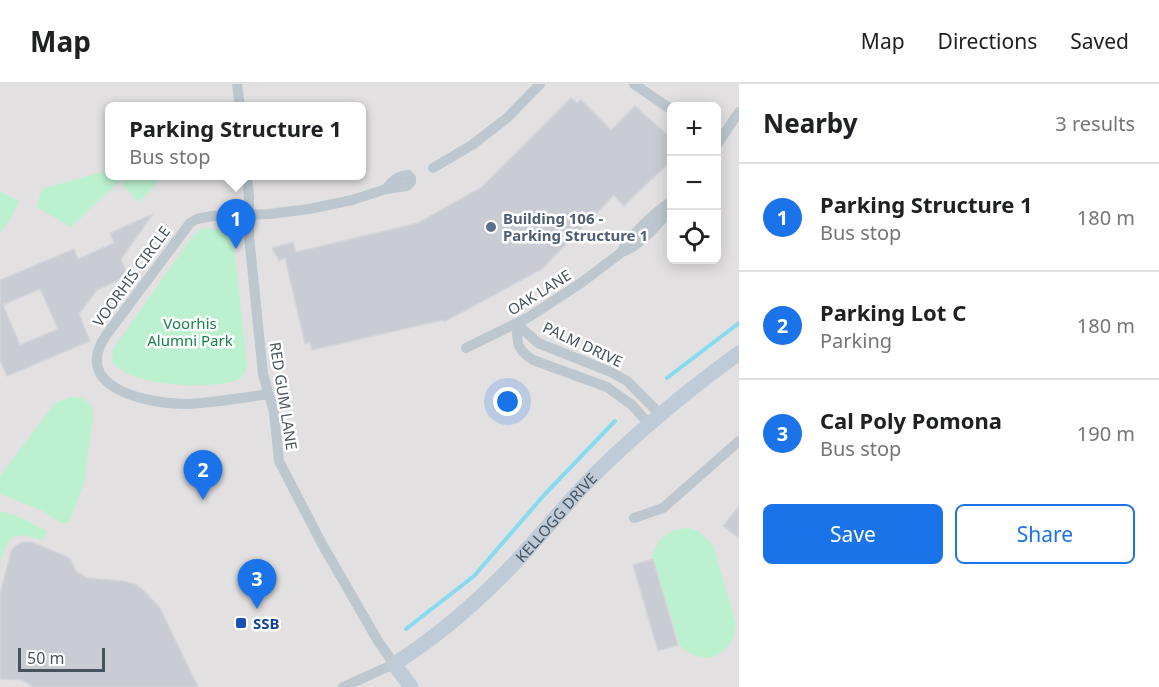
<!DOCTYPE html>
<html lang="en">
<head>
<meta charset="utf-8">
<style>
  body { margin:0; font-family:"Noto Sans",sans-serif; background:#f6f6f6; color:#202124 }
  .controls { position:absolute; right:18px; top:18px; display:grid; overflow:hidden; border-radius:9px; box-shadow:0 3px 15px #0003 }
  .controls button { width:54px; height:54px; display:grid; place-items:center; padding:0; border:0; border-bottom:2px solid #e0e0e0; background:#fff; color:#202124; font:30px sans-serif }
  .scale { position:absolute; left:18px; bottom:15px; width:87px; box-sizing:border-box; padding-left:6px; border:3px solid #46535e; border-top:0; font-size:16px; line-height:21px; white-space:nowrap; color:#46535e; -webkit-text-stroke:4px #fff; paint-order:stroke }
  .you { position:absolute; left:508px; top:318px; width:21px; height:21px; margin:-15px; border:4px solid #fff; border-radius:50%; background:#1a73e8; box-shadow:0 0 0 9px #1a73e833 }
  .badge { display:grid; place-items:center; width:39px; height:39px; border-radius:50%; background:#1a73e8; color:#fff; font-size:20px; font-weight:700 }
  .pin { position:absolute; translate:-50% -50px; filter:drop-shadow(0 2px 3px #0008) }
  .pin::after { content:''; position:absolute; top:32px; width:21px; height:18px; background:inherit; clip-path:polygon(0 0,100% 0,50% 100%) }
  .popup { position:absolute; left:105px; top:18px; width:261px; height:78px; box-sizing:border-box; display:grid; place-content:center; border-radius:9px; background:#fff; filter:drop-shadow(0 2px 4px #0005); font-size:20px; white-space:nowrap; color:#757577 }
  .popup b { font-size:22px; color:#202124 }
  .popup::after { content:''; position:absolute; left:50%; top:100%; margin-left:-12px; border:12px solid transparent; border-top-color:#fff }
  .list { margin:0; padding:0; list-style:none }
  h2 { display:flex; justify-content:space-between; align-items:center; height:78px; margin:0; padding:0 24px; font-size:26px }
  h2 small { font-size:20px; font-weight:400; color:#757577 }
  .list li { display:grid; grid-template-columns:39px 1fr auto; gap:18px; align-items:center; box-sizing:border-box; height:108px; padding:0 24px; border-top:2px solid #e0e0e0 }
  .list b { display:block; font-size:22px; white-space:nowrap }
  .list p { margin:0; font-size:20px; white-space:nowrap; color:#757577 }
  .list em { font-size:20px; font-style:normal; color:#757577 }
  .actions { display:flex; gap:12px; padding:18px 24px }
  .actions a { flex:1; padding:14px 0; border:2px solid #1a73e8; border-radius:9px; text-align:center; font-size:21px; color:#1a73e8 }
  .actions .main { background:#1a73e8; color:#fff }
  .icon { flex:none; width:33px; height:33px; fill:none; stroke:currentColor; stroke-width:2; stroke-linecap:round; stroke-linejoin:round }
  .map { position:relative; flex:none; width:739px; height:603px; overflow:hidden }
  header { display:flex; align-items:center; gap:36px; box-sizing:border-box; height:84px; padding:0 30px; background:#fff; border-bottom:2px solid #e0e0e0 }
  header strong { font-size:28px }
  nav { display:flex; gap:33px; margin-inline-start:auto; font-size:21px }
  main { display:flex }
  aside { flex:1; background:#fff }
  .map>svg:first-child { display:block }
  .education { fill:#e3e0e1; fill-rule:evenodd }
  .green { fill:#bcf1d0 }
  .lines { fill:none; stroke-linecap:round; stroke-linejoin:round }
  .stream { stroke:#87dbf0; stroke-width:4 }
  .building { fill:#c9ccd2; stroke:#d3d5db; stroke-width:1.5; fill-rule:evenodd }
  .street { stroke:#bcc7cf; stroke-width:10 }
  .secondary { stroke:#bfcbd7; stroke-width:15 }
  .service-dot { fill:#5c6f8a; stroke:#fff; stroke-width:2 }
  .transit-dot { fill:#1a4fb4; stroke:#fff; stroke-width:2 }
  .labels { text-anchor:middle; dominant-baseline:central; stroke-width:5; stroke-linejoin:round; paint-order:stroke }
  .service-label { font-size:15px; font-weight:bold; fill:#4e5e75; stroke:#fff; text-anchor:start }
  .street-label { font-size:15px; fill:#46535e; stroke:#fff }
  .park-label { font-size:15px; fill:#13834a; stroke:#fff }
  .transit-label { font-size:15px; font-weight:bold; fill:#164399; stroke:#fff; text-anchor:start }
</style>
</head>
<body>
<header>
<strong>Map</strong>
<nav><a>Map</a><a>Directions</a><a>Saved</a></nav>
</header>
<main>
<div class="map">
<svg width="739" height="603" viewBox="0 0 739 603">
  <rect width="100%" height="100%" fill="#f2efef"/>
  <path class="education" d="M0,0H739V603H0ZM110,22H362V92H110ZM672,22H716V176H672Z"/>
  <g class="green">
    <polygon points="110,86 110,92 125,92 71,143 36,123 42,105"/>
    <polygon points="130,92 163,92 139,118 122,100"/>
    <polygon points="0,107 19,117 11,134 0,149"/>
    <path d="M205,144C218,144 230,149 234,162L247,281C246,288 243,293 237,296C210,306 128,303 112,277L113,265L192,153L199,146Z"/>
    <polygon points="70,313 81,313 92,323 93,333 84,399 69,438 61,439 41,426 0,410 0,392 55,319"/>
    <polygon points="0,427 22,434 47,447 43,456 23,451 13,453 6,461 0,479"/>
    <path d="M688,444L698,447L713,461L736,540C734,571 703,586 680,561L652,473C659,452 667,446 688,444Z"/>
  </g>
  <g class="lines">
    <g class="stream">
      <polyline points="667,294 739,239"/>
      <polyline points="406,545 474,492 545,410 615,337"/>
    </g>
  </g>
  <g class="building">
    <polygon points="571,14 577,19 581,16 611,46 635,22 672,55 672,76 624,122 614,111 542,185 444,238 443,236 312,266 310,258 305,260 285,174 279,177 272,164 293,158 296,168 418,139 482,103"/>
    <path d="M153,130L121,175L128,192L97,206L79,230L90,257L7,292L0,276V196L74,165L78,175L114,159L110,149ZM40,205L58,245L20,261L3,221Z"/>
    <polygon points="739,422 739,454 723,442"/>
    <polygon points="22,458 32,458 67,473 71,476 76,487 87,494 123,497 135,500 143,506 160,524 198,603 34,603 22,596 0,595 0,510 11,468 14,463"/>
    <polygon points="653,475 678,561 658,567 633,481"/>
  </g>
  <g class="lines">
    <g class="street">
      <polyline points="237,0 240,22"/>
      <polyline points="634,0 672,26"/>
      <polyline points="716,62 739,28"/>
      <polyline points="433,84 472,61 507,34 540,0"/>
      <polyline points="247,92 249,113 249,152 263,290 274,328 279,377 322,460 378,557 394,580 343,603"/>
      <path d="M623,165C631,150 657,127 672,117"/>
      <path d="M517,240C517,259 516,265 533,276L607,303L632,321L649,340"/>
      <polyline points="517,240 538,259 611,288 627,297 660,330"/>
      <path d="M466,264L529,233L581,199L622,168C642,161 657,140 672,125"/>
      <path d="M268,310C241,314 213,319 186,320C146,320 69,303 107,250L190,139L197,135L212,132L269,130L309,125L352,116L386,105L407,102L411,98V94L408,91C397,92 392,97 386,105"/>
      <polyline points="634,434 663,424 739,357"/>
    </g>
    <path class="secondary" id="s1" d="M411,603L394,580C432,556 468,526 500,494C534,461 562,423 596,389C641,345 688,306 739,269"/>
  </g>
  <circle class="service-dot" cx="491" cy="143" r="6"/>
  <rect class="transit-dot" x="235" y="533" width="12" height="12" rx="3"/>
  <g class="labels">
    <g class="service-label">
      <text x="503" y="134">Building 106 -<tspan x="503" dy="17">Parking Structure 1</tspan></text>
    </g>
    <g class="street-label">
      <text transform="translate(131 192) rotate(-54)">VOORHIS CIRCLE</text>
      <text transform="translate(539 208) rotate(-32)">OAK LANE</text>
      <text transform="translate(583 260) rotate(25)">PALM DRIVE</text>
      <text transform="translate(284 312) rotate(81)">RED GUM LANE</text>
      <text stroke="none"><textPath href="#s1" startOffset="248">KELLOGG DRIVE</textPath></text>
    </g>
    <g class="park-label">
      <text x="190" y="239">Voorhis<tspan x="190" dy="17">Alumni Park</tspan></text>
    </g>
    <g class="transit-label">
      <text x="253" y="539">SSB</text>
    </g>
  </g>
</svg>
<div class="controls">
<button>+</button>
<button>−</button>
<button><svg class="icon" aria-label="locate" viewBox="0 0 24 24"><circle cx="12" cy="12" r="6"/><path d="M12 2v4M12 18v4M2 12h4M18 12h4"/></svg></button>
</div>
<div class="scale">50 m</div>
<div class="you"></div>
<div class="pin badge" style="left:236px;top:165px">1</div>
<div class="popup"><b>Parking Structure 1</b>Bus stop</div>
<div class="pin badge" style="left:203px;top:416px">2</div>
<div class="pin badge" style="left:257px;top:525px">3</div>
</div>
<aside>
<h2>Nearby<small>3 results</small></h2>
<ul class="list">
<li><span class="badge">1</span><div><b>Parking Structure 1</b><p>Bus stop</p></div><em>180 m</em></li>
<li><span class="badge">2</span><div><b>Parking Lot C</b><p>Parking</p></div><em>180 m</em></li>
<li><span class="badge">3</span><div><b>Cal Poly Pomona</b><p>Bus stop</p></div><em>190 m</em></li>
</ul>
<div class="actions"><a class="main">Save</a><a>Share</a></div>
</aside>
</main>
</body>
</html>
